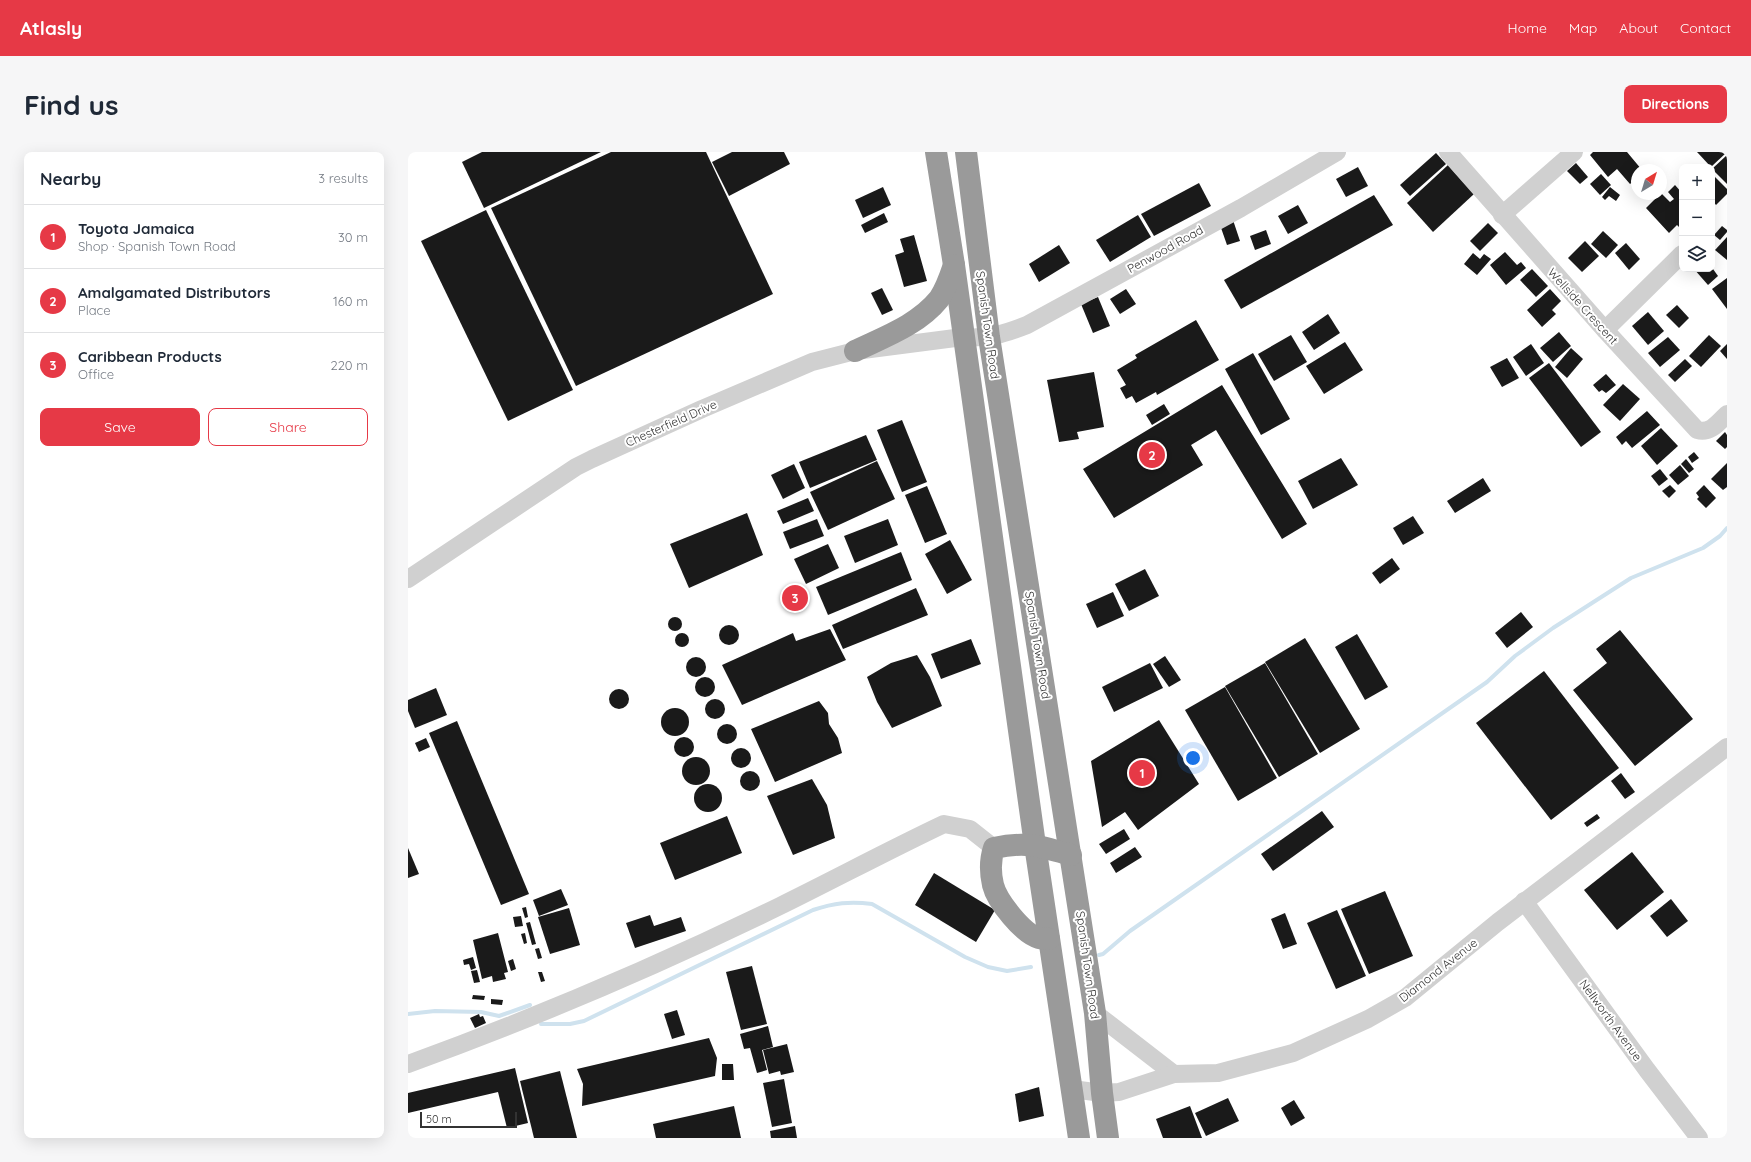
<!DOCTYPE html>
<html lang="en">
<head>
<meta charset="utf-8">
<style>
  body { margin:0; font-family:Quicksand,sans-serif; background:#f6f6f7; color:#1f2937 }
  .controls { position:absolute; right:12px; top:12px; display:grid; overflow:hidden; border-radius:8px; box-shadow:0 4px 16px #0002 }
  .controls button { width:36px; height:36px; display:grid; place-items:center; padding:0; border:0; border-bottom:1px solid #e0e1e3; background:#fff; color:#1f2937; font:20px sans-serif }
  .compass { position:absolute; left:1223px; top:12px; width:36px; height:36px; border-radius:50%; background:#fff; box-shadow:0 4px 16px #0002; rotate:38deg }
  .scale { position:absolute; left:12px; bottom:10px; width:97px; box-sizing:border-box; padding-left:4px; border:2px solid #333; border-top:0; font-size:11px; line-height:14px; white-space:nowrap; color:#333; -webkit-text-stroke:3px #fff; paint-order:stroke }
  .you { position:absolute; left:785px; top:606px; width:14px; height:14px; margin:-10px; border:3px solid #fff; border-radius:50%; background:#1a73e8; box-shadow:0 0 0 6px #1a73e833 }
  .badge { display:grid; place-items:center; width:26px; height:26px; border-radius:50%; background:#e63946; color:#fff; font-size:13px; font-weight:700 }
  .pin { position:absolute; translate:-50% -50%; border:2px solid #fff; box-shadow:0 1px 4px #0006 }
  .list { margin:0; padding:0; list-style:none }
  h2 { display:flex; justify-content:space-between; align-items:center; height:52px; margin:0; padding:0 16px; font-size:17px }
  h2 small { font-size:13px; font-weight:400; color:#747a83 }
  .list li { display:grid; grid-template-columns:26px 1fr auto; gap:12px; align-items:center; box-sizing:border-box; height:64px; padding:0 16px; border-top:1px solid #e0e1e3 }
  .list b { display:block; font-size:15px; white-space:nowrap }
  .list p { margin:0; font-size:13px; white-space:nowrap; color:#747a83 }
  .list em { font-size:13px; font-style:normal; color:#747a83 }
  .actions { display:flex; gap:8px; padding:12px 16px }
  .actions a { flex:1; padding:9px 0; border:1px solid #e63946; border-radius:8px; text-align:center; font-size:14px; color:#e63946 }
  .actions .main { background:#e63946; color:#fff }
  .icon { flex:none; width:22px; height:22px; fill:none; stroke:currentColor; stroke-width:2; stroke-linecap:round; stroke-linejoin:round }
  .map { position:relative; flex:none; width:1319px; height:986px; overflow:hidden; border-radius:8px }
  header { display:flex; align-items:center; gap:24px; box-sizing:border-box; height:56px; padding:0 20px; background:#e63946; color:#fff }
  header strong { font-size:19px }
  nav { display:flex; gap:22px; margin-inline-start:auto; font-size:14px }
  .intro { display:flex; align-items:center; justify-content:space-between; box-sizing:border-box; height:96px; padding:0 24px }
  h1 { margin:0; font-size:28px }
  .button { padding:10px 18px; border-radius:8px; background:#e63946; color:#fff; font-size:14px; font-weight:700 }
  main { display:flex; gap:24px; padding:0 24px }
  aside { flex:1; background:#fff; border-radius:8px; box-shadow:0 4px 16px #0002 }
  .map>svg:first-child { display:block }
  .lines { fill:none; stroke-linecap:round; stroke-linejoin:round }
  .stream { stroke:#cfe2ee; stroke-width:4 }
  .building { fill:#1a1a1a }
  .minor { stroke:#d0d0d0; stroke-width:18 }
  .highway { stroke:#9a9a9a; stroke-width:22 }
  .labels { text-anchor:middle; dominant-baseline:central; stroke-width:4; stroke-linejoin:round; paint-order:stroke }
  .street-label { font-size:12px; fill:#333; stroke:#fff }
</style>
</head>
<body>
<header>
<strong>Atlasly</strong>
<nav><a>Home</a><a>Map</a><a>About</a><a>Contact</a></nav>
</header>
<div class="intro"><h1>Find us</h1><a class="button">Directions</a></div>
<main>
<aside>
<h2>Nearby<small>3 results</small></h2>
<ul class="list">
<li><span class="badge">1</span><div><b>Toyota Jamaica</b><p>Shop · Spanish Town Road</p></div><em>30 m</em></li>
<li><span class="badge">2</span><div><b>Amalgamated Distributors</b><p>Place</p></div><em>160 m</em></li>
<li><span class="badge">3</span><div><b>Caribbean Products</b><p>Office</p></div><em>220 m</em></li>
</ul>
<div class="actions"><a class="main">Save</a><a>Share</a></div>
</aside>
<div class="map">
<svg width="1319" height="986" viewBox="0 0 1319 986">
  <rect width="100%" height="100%" fill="#fff"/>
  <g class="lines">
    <g class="stream">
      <polyline points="691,803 695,802 722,779 1079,530 1107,504 1145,476 1223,426 1295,396 1312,384 1319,376"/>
      <polyline points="0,862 27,859 73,860 91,864 122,853"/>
      <path d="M133,872H162L176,869L405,758C426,751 442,749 464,752L557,805L580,815L599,819L623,815"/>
    </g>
  </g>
  <g class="building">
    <polygon points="74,0 193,0 76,56 54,10"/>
    <polygon points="203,0 298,0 365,142 168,234 83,56"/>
    <polygon points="324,0 376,0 382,12 321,44 304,10"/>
    <polygon points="1185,0 1219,0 1234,18 1229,18 1229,26 1222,32 1209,17 1200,25 1182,3"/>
    <polygon points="1289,0 1319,0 1303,15"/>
    <polygon points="1028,1 1038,12 1002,44 992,33"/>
    <polygon points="1319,3 1319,32 1304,17"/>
    <polygon points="1168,11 1180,25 1172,32 1159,19"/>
    <polygon points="1040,13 1066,42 1025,80 999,51"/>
    <polygon points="950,15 960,34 938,45 928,27"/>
    <polygon points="1193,22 1203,33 1192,43 1182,32"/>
    <polygon points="1304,22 1319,37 1319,42 1308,53 1304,48"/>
    <polygon points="791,31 803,54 746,84 733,62"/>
    <polygon points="1267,33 1274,41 1274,72 1271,75 1269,73 1261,81 1238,56 1253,41 1262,50 1266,47 1260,40"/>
    <polygon points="475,35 483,53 455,66 447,48"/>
    <polygon points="1202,35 1212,43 1208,49 1201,44 1197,48 1194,45"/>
    <polygon points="966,43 985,73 833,157 816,128"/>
    <polygon points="890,53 900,71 880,82 870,64"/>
    <polygon points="78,58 165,238 100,269 13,89"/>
    <polygon points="476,61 480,70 457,81 453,73"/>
    <polygon points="730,63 743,85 702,110 688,88"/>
    <polygon points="825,68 832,89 819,93 812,73"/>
    <polygon points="1080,71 1090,81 1072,99 1062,89"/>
    <polygon points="1314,74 1319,78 1319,80 1312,88 1306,83"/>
    <polygon points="858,78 863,92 847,98 842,84"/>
    <polygon points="1195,79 1210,93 1198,106 1183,92"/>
    <polygon points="506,83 519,129 496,135 487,103 496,100 492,87"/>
    <polygon points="1319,85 1319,108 1307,98"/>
    <polygon points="1177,89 1191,104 1174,120 1160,106"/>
    <polygon points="1218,91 1232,107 1221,118 1207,101"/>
    <polygon points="651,93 662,111 631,130 621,112"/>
    <polygon points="1097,100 1109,113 1113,110 1118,116 1098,133 1082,113"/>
    <polygon points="1065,101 1072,107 1076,102 1083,107 1069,123 1056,112"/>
    <polygon points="1124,117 1140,134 1128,145 1112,128"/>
    <polygon points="1286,117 1305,117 1310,124 1300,133"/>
    <polygon points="1319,126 1319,157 1304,137"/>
    <polygon points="474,136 485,158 474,163 463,141"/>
    <polygon points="718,137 728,152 712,162 702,147"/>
    <polygon points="1142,137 1153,149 1144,158 1148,162 1134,175 1119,158"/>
    <polygon points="690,145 702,174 685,181 673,152"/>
    <polygon points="1269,153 1281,166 1271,176 1258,163"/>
    <polygon points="1240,160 1256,179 1240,193 1224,174"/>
    <polygon points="920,162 932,181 906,198 894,180"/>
    <polygon points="788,168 811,208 749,243 748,240 728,251 724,244 718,247 712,236 718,233 709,218 729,206 727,203"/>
    <polygon points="1151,180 1163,194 1145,210 1132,196"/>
    <polygon points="883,183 899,210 866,229 850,202"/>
    <polygon points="1301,183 1313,194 1293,215 1281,204"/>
    <polygon points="1260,185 1272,198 1252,215 1240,201"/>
    <polygon points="937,190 955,218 916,242 898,214"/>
    <polygon points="1123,192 1136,211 1118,224 1105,205"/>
    <polygon points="1319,192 1319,207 1312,199"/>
    <polygon points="1163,196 1175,207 1159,226 1147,215"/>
    <polygon points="845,201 882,267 853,283 817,217"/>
    <polygon points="1099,206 1111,226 1094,235 1082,215"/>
    <polygon points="1277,207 1284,214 1267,230 1260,223"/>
    <polygon points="1141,211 1193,280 1173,295 1121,226"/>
    <polygon points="686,220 696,275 669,280 671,287 651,290 639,228"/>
    <polygon points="1198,222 1208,233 1198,241 1194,238 1191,240 1185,233"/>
    <polygon points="1215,232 1232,247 1212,269 1195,253"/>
    <polygon points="814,233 899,372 874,387 808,278 783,293 795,313 706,366 675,317"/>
    <polygon points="756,252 762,262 744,273 738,263"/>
    <polygon points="1239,259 1252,273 1224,296 1218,289 1214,293 1208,285"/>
    <polygon points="494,268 519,330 494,340 469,278"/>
    <polygon points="1253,276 1270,294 1249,313 1233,294"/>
    <polygon points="1317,280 1319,283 1319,295 1317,297 1308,289"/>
    <polygon points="458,283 469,308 402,336 391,310"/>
    <polygon points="1286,300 1291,306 1284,311 1280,305"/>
    <polygon points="933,306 950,333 905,357 890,329"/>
    <polygon points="1278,307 1286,317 1281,321 1273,312"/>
    <polygon points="469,309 487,347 420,378 402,340"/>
    <polygon points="1319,311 1319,335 1315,338 1303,327"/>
    <polygon points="386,312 397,336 375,347 363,323"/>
    <polygon points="1272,313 1281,324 1270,333 1261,323"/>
    <polygon points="1252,317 1260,327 1251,334 1243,324"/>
    <polygon points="1075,326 1083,339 1047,361 1039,349"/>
    <polygon points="1262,333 1268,339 1261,346 1254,339"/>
    <polygon points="1296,333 1308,346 1298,356 1289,347 1291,345 1288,341"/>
    <polygon points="519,334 539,382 517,391 497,343"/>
    <polygon points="400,346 406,359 375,372 369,359"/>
    <polygon points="339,361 355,403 281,436 262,392"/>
    <polygon points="1005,364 1016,381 995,393 985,376"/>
    <polygon points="409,367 416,384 382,397 375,380"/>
    <polygon points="480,367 490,393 447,411 436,384"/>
    <polygon points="542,388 564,428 539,442 517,402"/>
    <polygon points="420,392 431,416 398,432 386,407"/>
    <polygon points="493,400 504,428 420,463 408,435"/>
    <polygon points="984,406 992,417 972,432 964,421"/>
    <polygon points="737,417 751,444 721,459 707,432"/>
    <polygon points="508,436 520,463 435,497 424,473"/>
    <polygon points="705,440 716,464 689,476 678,452"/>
    <polygon points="1113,460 1125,475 1099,496 1087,481"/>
    <circle cx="267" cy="472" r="7"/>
    <circle cx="321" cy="483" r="10"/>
    <polygon points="422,477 438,508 334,553 314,513 385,481 388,489"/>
    <polygon points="1212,478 1285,567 1227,614 1165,538 1199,511 1188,497"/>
    <circle cx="274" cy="488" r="7"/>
    <polygon points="949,482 980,535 957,548 927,495"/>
    <polygon points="897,486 952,577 912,601 857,510"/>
    <polygon points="563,487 573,512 533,527 523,502"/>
    <polygon points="509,503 522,525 534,554 484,576 469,550 459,525 483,511"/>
    <polygon points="757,504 773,528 761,535 745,512"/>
    <circle cx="288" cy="515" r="10"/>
    <polygon points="742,511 755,536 706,560 694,535"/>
    <polygon points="857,511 910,602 871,625 817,534"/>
    <polygon points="1136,519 1211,616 1143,668 1068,571"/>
    <circle cx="297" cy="535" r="10"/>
    <polygon points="817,535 869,626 830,649 777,558"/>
    <polygon points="28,536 39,563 7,576 0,559 0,548"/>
    <circle cx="211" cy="547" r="10"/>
    <circle cx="307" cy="557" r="10"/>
    <polygon points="411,549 420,561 421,572 430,586 434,601 367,630 343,577"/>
    <circle cx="267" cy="570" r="14"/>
    <polygon points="751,568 791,632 730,678 717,660 694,675 683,609"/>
    <polygon points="49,569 121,742 93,753 21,581"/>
    <circle cx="319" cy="582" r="10"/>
    <circle cx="276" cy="595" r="10"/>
    <polygon points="18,586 22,595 11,600 7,591"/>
    <circle cx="333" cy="606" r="10"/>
    <circle cx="288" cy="619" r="14"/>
    <circle cx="342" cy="629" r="10"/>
    <polygon points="1213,621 1227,640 1217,647 1203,629"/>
    <polygon points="404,627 419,653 427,686 385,703 359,644"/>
    <circle cx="300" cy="646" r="14"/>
    <polygon points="914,659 926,675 865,719 853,702"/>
    <polygon points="1189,662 1192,666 1179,675 1176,671"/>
    <polygon points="319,664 334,701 267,728 252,691"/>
    <polygon points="716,677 722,687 698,702 691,692"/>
    <polygon points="727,695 734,705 708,721 702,711"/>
    <polygon points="0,696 11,722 0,726"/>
    <polygon points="1224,700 1256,740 1209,778 1176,738"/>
    <polygon points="526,721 587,758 568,790 507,753"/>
    <polygon points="153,737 160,753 131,764 125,748"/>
    <polygon points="977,739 1005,804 961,822 933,757"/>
    <polygon points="1263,747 1280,769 1259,785 1242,764"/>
    <polygon points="118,755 120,765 117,766 114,756"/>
    <polygon points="161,756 172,793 142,802 130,765"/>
    <polygon points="929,758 958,824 928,837 899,771"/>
    <polygon points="877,761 889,792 875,797 863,767"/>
    <polygon points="242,763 246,774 273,765 278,779 227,796 218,771"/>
    <polygon points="113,764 115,774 107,775 105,765"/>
    <polygon points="122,770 128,792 124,793 118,771"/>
    <polygon points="90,781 100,820 96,821 98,827 85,830 84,824 74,827 65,788"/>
    <polygon points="117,781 119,791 116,792 113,782"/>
    <polygon points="131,796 134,806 130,807 127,797"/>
    <polygon points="65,805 68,816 63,818 61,812 56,813 55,808"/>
    <polygon points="105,807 108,817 103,819 100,809"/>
    <polygon points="344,814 359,872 333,878 318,820"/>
    <polygon points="69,818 72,830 66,831 63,819"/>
    <polygon points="130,820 134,820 137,829 133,830"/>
    <polygon points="65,843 77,844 76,848 64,847"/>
    <polygon points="83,847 95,848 94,853 83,852"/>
    <polygon points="269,858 277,883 264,887 256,862"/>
    <polygon points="71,862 72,865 75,864 78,871 67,876 62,866"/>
    <polygon points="360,874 365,895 354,898 359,918 349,921 342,896 336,897 332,882"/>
    <polygon points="301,886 309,906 307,924 174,954 175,932 169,917"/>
    <polygon points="379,892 386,920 373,923 372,919 361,922 355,898"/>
    <polygon points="314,912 325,912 326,928 314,928"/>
    <polygon points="107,916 120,971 99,976 90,940 0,961 0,941"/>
    <polygon points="152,919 169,986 126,986 112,929"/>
    <polygon points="376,927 384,971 364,975 355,931"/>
    <polygon points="631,935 636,964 611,970 607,942"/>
    <polygon points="820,946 831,969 798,984 787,961"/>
    <polygon points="886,948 897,966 883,974 873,956"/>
    <polygon points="326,954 333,986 248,986 245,972"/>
    <polygon points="782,954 794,986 755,986 748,967"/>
    <polygon points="387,974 389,986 363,986 362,979"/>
  </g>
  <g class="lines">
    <g class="minor">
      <path d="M1040,0L1197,178L1289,278C1302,282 1310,271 1319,262"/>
      <polyline points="1094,63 1166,0"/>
      <polyline points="1197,178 1274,102"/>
      <path d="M0,427L168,315L184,307L294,257L404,210L447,199L555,185C580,187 596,182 619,173L833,56L929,0"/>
      <polyline points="1116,749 1239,918 1291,986"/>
      <polyline points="687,861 766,922"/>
      <path d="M0,912C127,866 251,813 372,754C427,727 481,698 536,672L562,677L586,696"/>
      <polyline points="664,937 694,941 711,940 766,922 810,921 885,901 960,867 997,846 1090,770 1319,595"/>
    </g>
    <g class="highway">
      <polyline points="528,0 546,113 627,693 671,986"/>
      <polyline points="558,0 581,185 687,861 694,941 700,986"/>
      <path d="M447,199C476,185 510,173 531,147C538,137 542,125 546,113"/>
      <path d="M641,787C638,786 634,787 631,786C615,782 589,749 585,733C582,720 582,708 586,696C618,689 632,694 663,703"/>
    </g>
  </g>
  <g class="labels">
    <g class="street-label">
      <text transform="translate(757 97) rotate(-29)">Penwood Road</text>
      <text transform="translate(1175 154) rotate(48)">Wellside Crescent</text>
      <text transform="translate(580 173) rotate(82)">Spanish Town Road</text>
      <text transform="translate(263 271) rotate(-24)">Chesterfield Drive</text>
      <text transform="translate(630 493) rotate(81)">Spanish Town Road</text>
      <text transform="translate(680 813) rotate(82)">Spanish Town Road</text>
      <text transform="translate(1030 818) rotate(-38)">Diamond Avenue</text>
      <text transform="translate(1203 868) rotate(54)">Nellworth Avenue</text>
    </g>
  </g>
</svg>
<div class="controls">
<button>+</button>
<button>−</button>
<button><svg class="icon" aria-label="layers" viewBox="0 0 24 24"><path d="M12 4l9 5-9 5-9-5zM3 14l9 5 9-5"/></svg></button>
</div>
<svg class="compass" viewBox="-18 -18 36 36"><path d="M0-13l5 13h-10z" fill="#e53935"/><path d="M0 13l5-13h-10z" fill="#747a83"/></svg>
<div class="scale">50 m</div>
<div class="you"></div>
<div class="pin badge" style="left:734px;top:621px">1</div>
<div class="pin badge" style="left:744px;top:303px">2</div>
<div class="pin badge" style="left:387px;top:446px">3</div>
</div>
</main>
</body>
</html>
